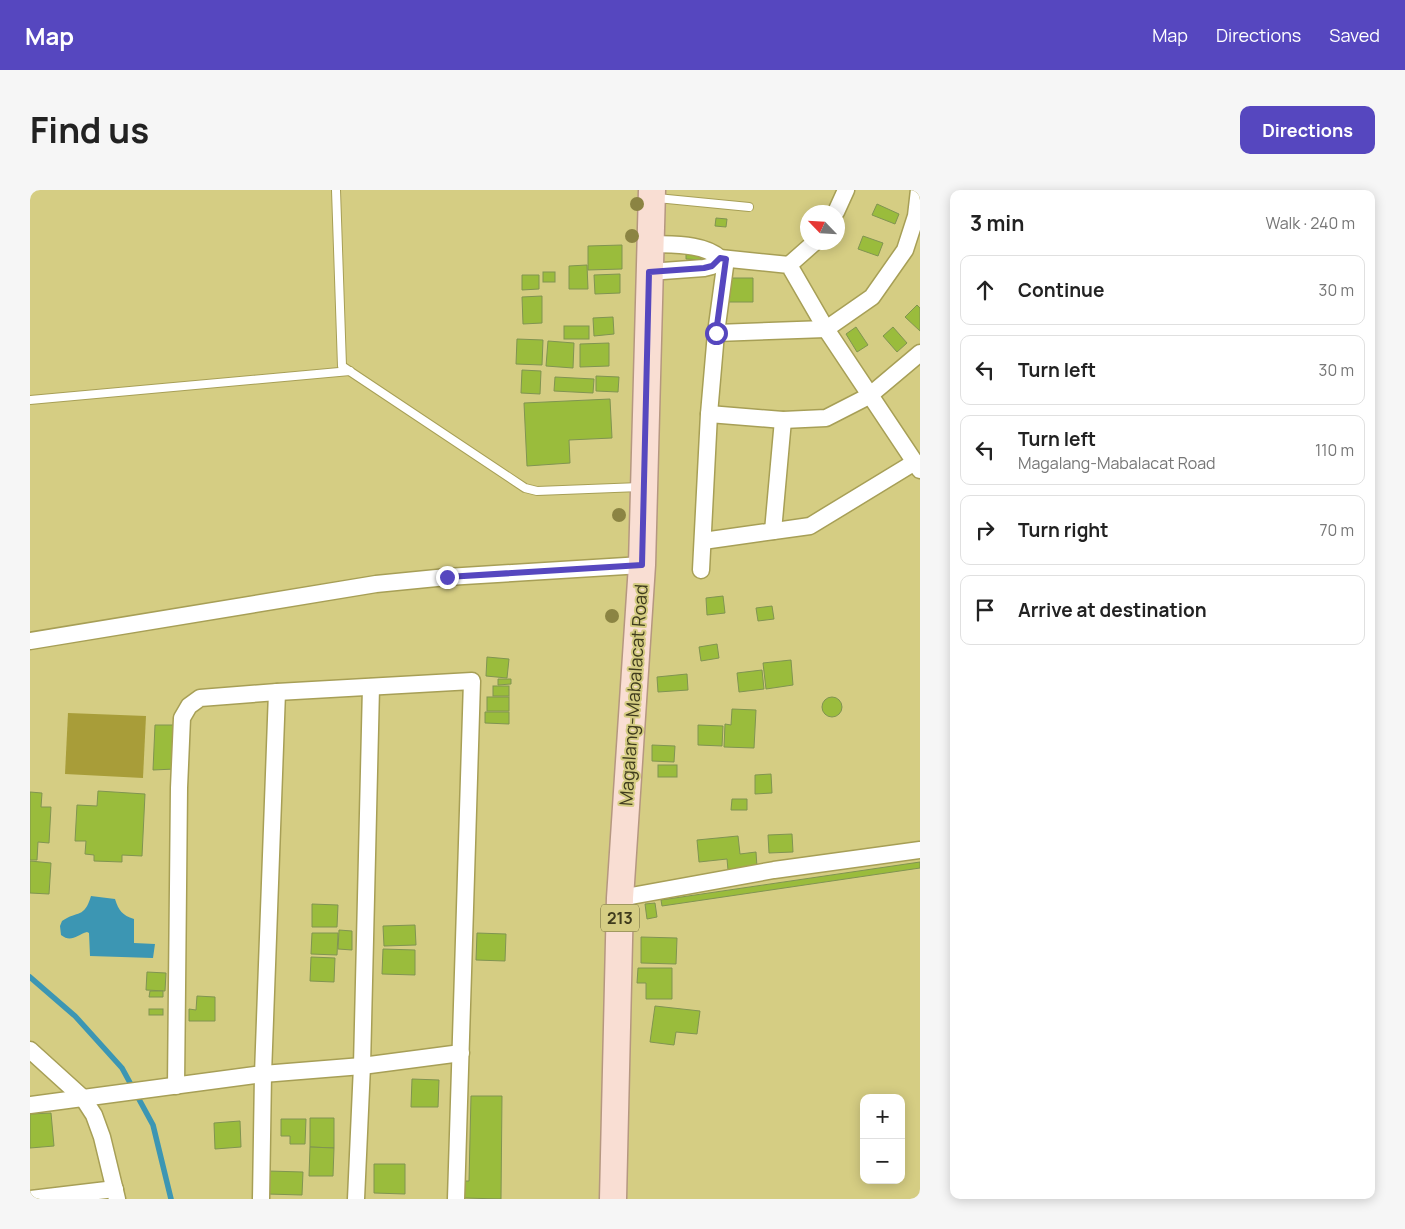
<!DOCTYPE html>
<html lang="en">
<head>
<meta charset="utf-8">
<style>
  body { margin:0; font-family:Manrope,sans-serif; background:#f6f6f6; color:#222 }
  .controls { position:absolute; right:15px; bottom:15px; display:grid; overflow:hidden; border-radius:10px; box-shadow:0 2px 12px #0003 }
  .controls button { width:45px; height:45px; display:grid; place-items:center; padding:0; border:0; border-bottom:1px solid #e0e0e0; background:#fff; color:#222; font:25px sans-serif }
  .compass { position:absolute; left:770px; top:15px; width:45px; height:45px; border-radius:50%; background:#fff; box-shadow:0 2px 12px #0003; rotate:295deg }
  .stop { position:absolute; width:15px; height:15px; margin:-11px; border:4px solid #5647bf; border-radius:50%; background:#fff }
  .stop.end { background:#5647bf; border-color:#fff; box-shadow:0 1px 5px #0008 }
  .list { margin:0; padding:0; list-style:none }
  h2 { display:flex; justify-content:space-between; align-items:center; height:65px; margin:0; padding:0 20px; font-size:21px }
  h2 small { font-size:16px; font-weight:400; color:#767676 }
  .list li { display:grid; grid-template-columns:32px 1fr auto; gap:15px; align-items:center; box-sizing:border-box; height:70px; margin:0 10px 10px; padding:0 10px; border:1px solid #e0e0e0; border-radius:10px }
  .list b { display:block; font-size:19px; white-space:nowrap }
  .list p { margin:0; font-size:16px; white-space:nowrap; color:#767676 }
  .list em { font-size:16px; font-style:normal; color:#767676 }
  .icon { flex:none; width:28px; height:28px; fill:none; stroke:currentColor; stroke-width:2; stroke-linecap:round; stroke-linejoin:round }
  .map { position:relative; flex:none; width:890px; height:1009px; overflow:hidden; border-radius:10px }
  header { display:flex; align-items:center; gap:30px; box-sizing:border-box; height:70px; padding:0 25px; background:#5647bf; color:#fff }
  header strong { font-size:24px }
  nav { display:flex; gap:28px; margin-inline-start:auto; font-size:18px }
  .intro { display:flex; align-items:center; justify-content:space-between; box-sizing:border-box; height:120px; padding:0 30px }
  h1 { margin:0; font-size:35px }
  .button { padding:12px 22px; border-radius:10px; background:#5647bf; color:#fff; font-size:18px; font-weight:700 }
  main { display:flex; gap:30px; padding:0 30px }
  aside { flex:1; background:#fff; border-radius:10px; box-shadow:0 2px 12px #0003 }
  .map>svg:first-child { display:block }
  .green { fill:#a89d39 }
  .water { fill:#3c96b3 }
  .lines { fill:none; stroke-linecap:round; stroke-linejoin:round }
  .stream { stroke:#3c96b3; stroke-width:5.5 }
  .building { fill:#9abc3c; stroke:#809451 }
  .service-casing { stroke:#a79f56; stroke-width:10 }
  .minor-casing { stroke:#a79f56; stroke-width:19 }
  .primary-casing { stroke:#b59780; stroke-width:29 }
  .service { stroke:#fff; stroke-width:8 }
  .minor { stroke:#fff; stroke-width:16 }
  .primary { stroke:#f9ded3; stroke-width:26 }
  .tree { fill:#8b8443 }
  .route { stroke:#5647bf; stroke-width:6 }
  .labels { text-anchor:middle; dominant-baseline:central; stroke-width:4; stroke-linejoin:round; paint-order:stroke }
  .shield { fill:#d5cd83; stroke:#6c673c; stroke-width:1 }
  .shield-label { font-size:16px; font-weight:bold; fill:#3f3b1d }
  .street-label { font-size:18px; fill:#3f3b1d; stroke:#d5cd83 }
</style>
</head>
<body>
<header>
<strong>Map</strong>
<nav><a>Map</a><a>Directions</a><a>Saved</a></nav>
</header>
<div class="intro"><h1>Find us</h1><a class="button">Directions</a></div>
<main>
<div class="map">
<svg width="890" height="1009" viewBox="0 0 890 1009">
  <rect width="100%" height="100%" fill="#d5cd83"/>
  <polygon class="green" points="38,523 116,526 113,588 35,584"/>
  <path class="water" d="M61,706L85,709C89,721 92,725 104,729V753L125,754L123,768L60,766L59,743L57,742C47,745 41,753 31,745L30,736L32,731C48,720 54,729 61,706Z"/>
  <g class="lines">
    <polyline class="stream" points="0,787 45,826 92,878 123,935 141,1009"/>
  </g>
  <g class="building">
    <polygon points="847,14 869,24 865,34 842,25"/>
    <polygon points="686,28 697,29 696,37 685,36"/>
    <polygon points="833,46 853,53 848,66 828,59"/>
    <polygon points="592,55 592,79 558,80 558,56"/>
    <polygon points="656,62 671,62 671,70 656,69"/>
    <polygon points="557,75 558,99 539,99 539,76"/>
    <rect x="513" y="82" width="12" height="10"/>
    <polygon points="590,84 590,103 565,104 564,85"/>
    <polygon points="492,85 509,85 509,99 492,100"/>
    <polygon points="698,88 723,88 723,112 697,112"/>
    <polygon points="512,106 512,133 493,134 492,107"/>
    <polygon points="887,115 890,118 890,141 875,127"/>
    <polygon points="583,127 584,144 564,146 563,128"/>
    <rect x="534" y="136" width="25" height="13"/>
    <polygon points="826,137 838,155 827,162 816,144"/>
    <polygon points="863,137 877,153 867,162 853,146"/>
    <polygon points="487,149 513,150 512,175 486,174"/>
    <polygon points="518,151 544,153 543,178 516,176"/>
    <polygon points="579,153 579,176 550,177 550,154"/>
    <polygon points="492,180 511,181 510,204 491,203"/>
    <polygon points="566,186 589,187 588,202 566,201"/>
    <polygon points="525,187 564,189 563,203 524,201"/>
    <polygon points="580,209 582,248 539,250 540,273 497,276 494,213"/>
    <polygon points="693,406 695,423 677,425 676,408"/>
    <polygon points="742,416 744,429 728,431 726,418"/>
    <polygon points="687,454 689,468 671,471 669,457"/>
    <polygon points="457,467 479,469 477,488 456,486"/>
    <polygon points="761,470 763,495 736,499 733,473"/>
    <polygon points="732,480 734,499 709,502 707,483"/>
    <polygon points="657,484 658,500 628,502 627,487"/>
    <polygon points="468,489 481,489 481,494 468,495"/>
    <rect x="463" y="496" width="16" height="10"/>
    <rect x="457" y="507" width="22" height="14"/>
    <circle cx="802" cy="517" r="10"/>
    <polygon points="702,519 726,520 724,558 694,557 695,534 701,535"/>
    <polygon points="455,522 479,522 479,534 455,533"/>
    <polygon points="125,535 146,535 145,579 123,580"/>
    <polygon points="668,535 693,536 692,556 668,555"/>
    <polygon points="622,555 645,556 644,572 622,571"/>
    <rect x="628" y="575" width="19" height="12"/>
    <polygon points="741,584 742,603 725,604 725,585"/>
    <polygon points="68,601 115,604 112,666 92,665 92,672 64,671 64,665 55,664 56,651 45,651 47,615 67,616"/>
    <polygon points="0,602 12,603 11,617 21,617 19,653 8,652 7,670 0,670"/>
    <polygon points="702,609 717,609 717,620 701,620"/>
    <polygon points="762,644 763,662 739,663 738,645"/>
    <polygon points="708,646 710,664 726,662 727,677 698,680 697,669 669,672 667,650"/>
    <polygon points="0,671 21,673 19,704 0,703"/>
    <polygon points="890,672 890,678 632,716 631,710"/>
    <polygon points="625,713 627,727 617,729 615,714"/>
    <polygon points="282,714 308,715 307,737 282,737"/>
    <polygon points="385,735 386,755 354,756 353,736"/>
    <polygon points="309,740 322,741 322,760 308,759"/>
    <polygon points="282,743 308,743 307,765 281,764"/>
    <polygon points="447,743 476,744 475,771 446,770"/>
    <polygon points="611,747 647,748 646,774 611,773"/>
    <polygon points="353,759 385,760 385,785 352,784"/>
    <polygon points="281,767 305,768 304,792 280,791"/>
    <polygon points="608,778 642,778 642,809 616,809 616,793 607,793"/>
    <polygon points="117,782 136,783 135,801 116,800"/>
    <polygon points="120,801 133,801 133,807 119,807"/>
    <polygon points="167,806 185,807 185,831 159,831 159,819 166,820"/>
    <polygon points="625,816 670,821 667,844 646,842 644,855 620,852"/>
    <rect x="119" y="819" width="14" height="6"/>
    <polygon points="382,889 409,890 408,917 381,917"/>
    <polygon points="441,906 472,906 471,1009 434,1008 434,991 439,991"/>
    <polygon points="21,923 24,956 0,958 0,924"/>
    <polygon points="280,928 304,928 304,958 280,957"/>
    <polygon points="251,929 276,929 275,954 260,954 260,946 251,946"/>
    <polygon points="210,931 211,957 185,959 184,933"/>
    <polygon points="280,957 304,958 303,986 279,986"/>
    <polygon points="344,974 375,974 375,1004 344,1003"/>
    <polygon points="238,981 273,982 272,1005 237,1004"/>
  </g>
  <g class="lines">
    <defs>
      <g id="service">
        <polyline points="306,0 312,176 495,298 507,301 610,297"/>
        <polyline points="627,8 719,17"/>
        <polyline points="0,210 320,181"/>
      </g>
      <g id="minor">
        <polyline points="806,22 816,0"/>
        <path d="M621,54C643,55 673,53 690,68L759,75L796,139L890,280"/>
        <polyline points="759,75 785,52"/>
        <polyline points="619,82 674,78 682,76 690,68"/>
        <polyline points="686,143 796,139 842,107 875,60 886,26 889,0"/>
        <polyline points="679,224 753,230 796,228 839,206 890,163"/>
        <polyline points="743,341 753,230"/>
        <polyline points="673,351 780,336 885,272"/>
        <polyline points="671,380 679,224 686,143 696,69"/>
        <polyline points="0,451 346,394 417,387 612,375"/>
        <polyline points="590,708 744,680 890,660"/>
        <polyline points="0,860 53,908 64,925 72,947 87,1009"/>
        <polyline points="146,896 149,598 152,528 159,516 170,508 247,502 442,491 426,1009"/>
        <polyline points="0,915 233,884 332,876 431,863"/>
        <polyline points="0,1009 85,999"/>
        <polyline points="231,1009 233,884 247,502"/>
        <polyline points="326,1009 332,876 341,497"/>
      </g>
      <polyline id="primary" points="583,1009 590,708 612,375 622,0"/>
    </defs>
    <use href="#service" class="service-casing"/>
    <use href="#minor" class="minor-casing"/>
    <use href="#primary" class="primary-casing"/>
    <use href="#service" class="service"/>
    <use href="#minor" class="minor"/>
    <use href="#primary" class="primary"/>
  </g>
  <g class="tree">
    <circle cx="607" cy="14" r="7"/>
    <circle cx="602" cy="46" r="7"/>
    <circle cx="589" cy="325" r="7"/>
    <circle cx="582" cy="426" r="7"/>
  </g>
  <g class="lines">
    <polyline class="route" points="417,387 612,375 619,82 674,78 682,76 690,68 696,69 686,143"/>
  </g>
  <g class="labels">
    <rect class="shield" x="571" y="714.5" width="38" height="27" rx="4"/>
    <g class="shield-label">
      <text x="590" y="728">213</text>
    </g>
    <g class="street-label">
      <text transform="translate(603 505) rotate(-86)">Magalang-Mabalacat Road</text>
    </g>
  </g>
</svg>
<div class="controls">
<button>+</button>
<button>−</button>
</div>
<svg class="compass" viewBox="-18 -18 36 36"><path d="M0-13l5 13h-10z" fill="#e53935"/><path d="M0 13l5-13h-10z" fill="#767676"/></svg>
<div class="stop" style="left:686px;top:143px"></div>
<div class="stop end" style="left:417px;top:387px"></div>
</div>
<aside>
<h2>3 min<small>Walk · 240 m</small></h2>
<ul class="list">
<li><svg class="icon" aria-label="ahead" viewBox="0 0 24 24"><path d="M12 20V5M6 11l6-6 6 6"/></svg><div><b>Continue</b></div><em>30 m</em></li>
<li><svg class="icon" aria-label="left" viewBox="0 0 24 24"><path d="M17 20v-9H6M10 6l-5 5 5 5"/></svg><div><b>Turn left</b></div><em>30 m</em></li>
<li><svg class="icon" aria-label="left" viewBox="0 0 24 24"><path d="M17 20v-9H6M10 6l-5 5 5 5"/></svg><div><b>Turn left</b><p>Magalang-Mabalacat Road</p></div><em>110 m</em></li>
<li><svg class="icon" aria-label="right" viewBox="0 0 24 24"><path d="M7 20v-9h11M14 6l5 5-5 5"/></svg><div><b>Turn right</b></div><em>70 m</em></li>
<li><svg class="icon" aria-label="arrive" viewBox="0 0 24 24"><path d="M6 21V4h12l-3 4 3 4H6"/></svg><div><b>Arrive at destination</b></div></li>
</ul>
</aside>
</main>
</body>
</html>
